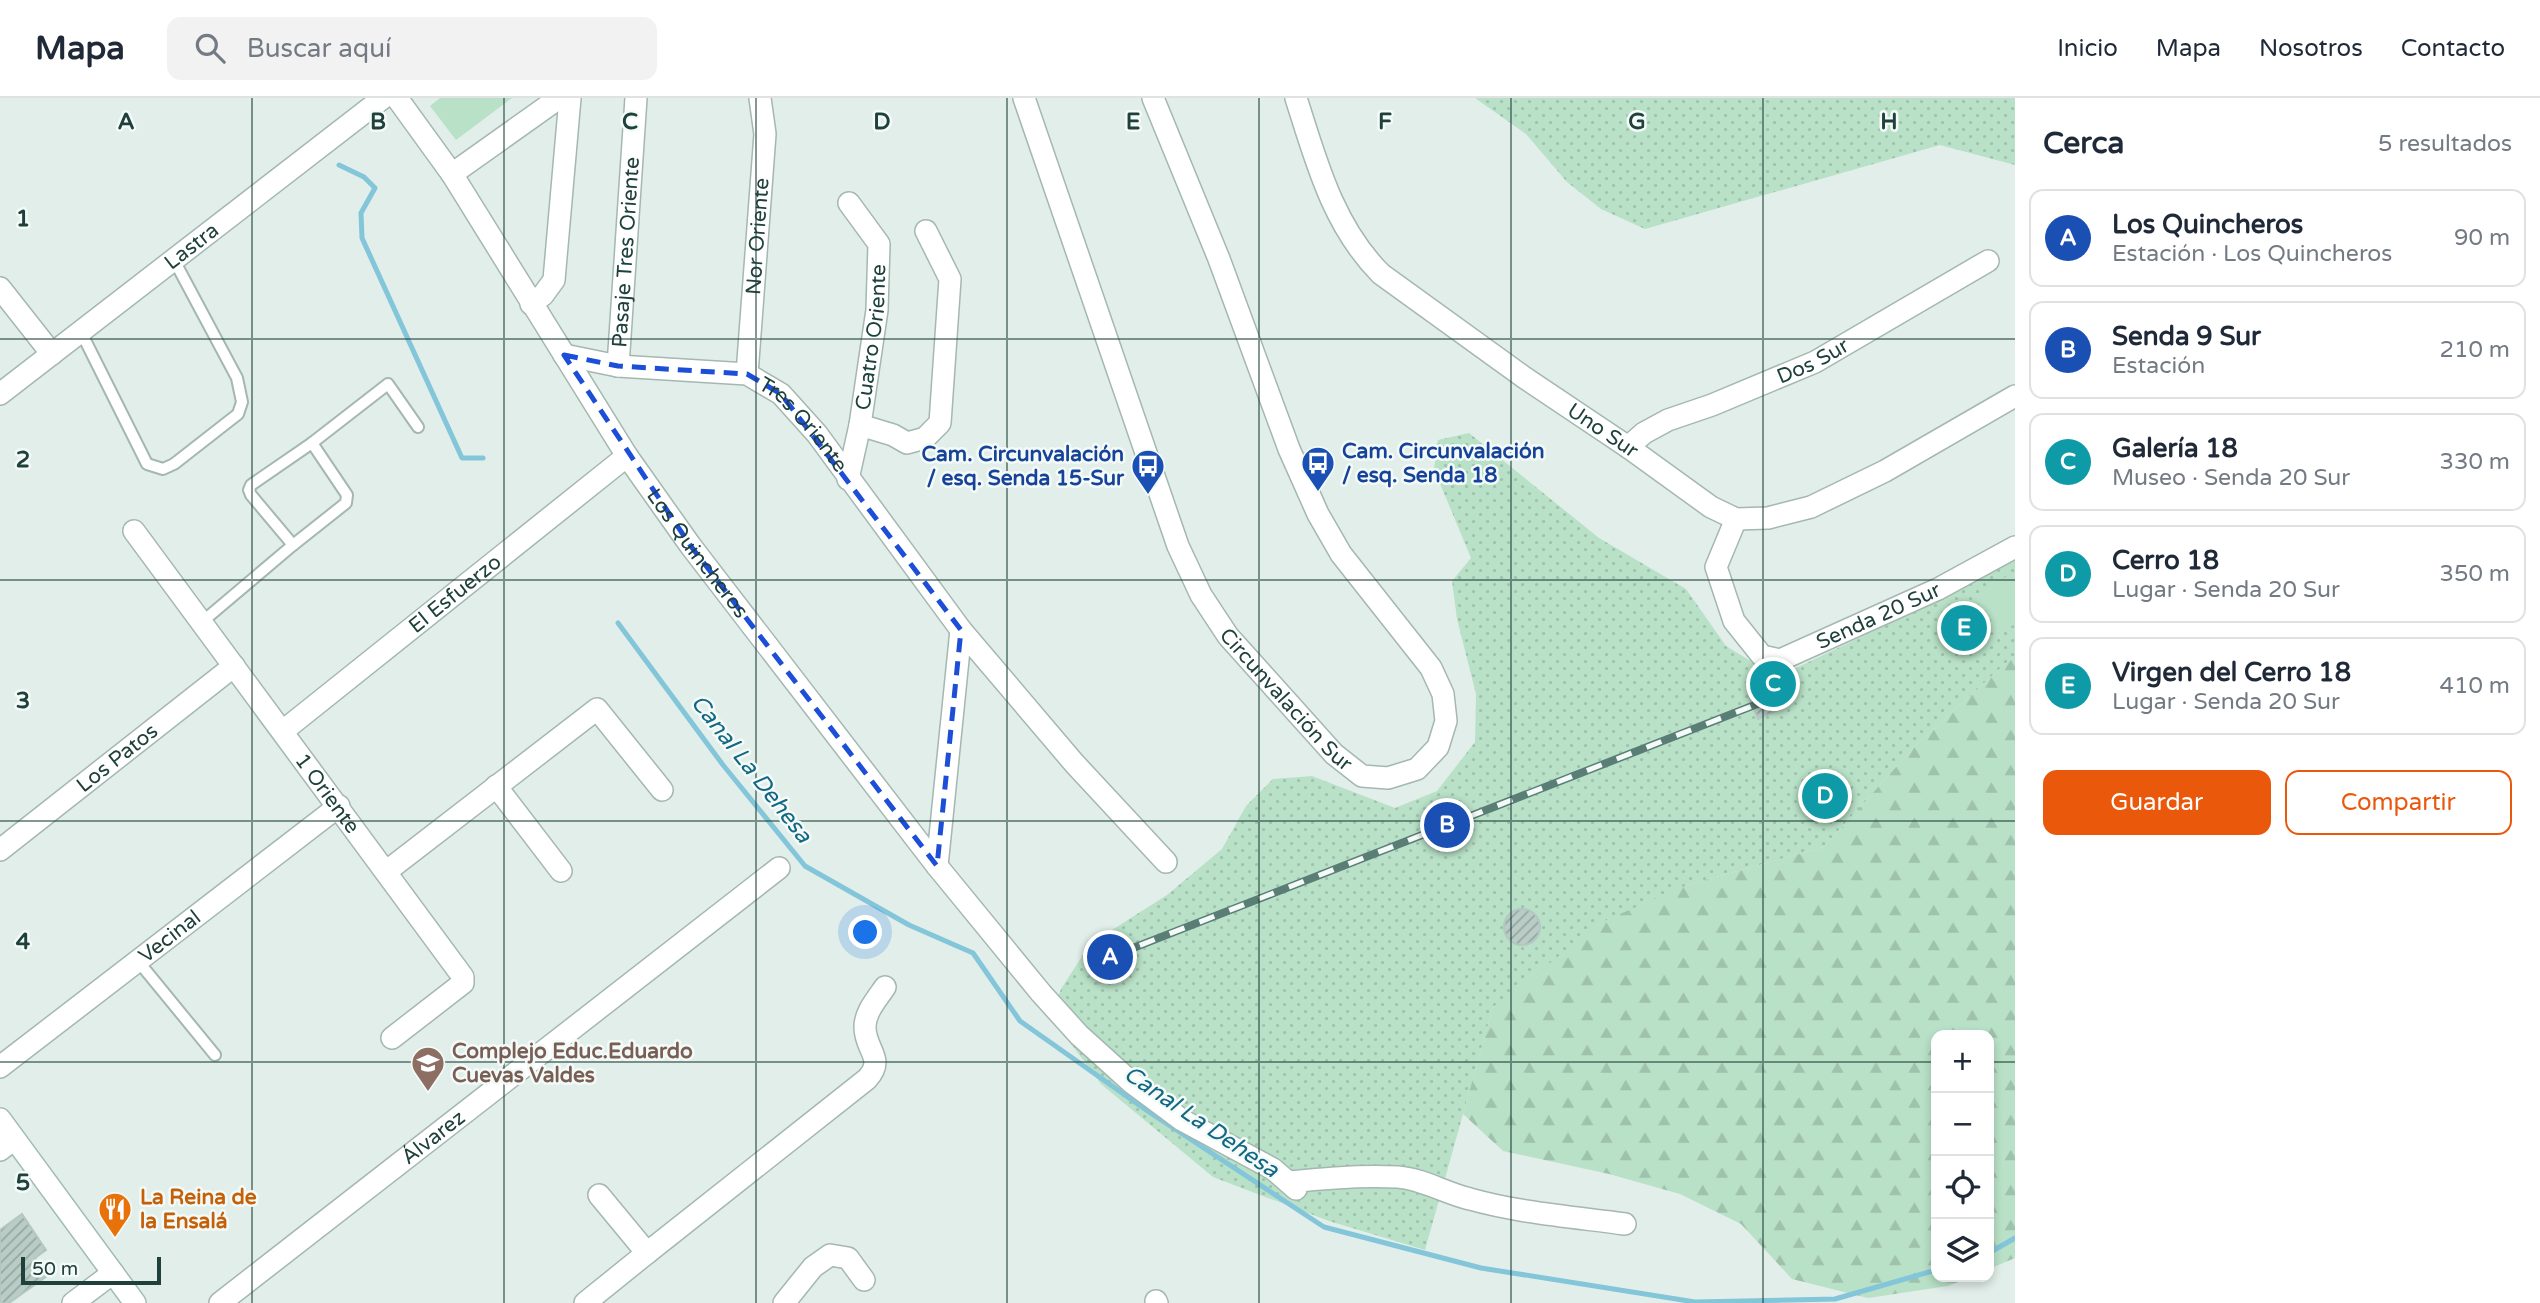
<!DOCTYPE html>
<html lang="es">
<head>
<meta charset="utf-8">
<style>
  body { margin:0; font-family:"Varela Round",sans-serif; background:#f2f2f3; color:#1f2937 }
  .controls { position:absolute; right:21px; bottom:21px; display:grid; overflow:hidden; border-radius:14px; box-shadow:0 4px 10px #0003 }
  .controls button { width:63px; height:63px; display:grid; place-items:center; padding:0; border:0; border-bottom:2px solid #e0e1e3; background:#fff; color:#1f2937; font:35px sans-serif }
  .scale { position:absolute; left:21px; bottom:18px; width:140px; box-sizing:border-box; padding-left:7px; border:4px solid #1f413b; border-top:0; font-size:19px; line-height:24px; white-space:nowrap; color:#1f413b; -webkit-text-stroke:5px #f3faf7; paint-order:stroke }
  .you { position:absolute; left:866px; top:835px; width:24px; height:24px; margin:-18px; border:5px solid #fff; border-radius:50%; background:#1a73e8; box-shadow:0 0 0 10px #1a73e833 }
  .badge { display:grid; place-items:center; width:46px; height:46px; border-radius:50%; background:#ea580c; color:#fff; font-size:23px; font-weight:700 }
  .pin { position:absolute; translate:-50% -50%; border:4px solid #fff; box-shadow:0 2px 7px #0006 }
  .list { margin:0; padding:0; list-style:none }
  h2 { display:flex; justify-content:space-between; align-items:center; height:91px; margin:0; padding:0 28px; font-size:30px }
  h2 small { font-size:23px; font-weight:400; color:#747a83 }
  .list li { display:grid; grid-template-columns:46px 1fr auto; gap:21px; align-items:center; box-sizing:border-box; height:98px; margin:0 14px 14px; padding:0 14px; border:2px solid #e0e1e3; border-radius:14px }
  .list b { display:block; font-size:26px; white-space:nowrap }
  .list p { margin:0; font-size:23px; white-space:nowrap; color:#747a83 }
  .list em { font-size:23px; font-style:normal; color:#747a83 }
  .actions { display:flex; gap:14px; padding:21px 28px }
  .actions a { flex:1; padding:16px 0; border:2px solid #ea580c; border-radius:14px; text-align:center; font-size:24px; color:#ea580c }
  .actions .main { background:#ea580c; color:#fff }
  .icon { flex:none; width:38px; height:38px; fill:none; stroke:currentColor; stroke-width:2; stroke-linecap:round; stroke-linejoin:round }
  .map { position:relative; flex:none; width:2015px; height:1205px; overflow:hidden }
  header { display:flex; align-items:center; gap:42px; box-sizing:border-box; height:98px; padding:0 35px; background:#fff; border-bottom:2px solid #e0e1e3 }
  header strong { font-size:33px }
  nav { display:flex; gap:38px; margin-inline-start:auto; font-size:24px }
  .search { width:490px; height:63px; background:#f2f2f3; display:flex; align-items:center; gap:18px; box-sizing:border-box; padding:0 24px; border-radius:14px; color:#747a83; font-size:26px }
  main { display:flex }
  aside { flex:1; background:#fff }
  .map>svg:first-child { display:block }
  .grass { fill:url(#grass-dots) }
  .forest { fill:url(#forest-firs) }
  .pitch { fill:#b8e1c7 }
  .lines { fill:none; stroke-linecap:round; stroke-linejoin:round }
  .stream { stroke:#83c5d9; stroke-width:5 }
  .building { fill:url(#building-hatch); stroke:#b3c8c1; stroke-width:2 }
  .service-casing { stroke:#a4b7b1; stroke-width:14 }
  .minor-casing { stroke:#a4b7b1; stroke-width:24 }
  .secondary-casing { stroke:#9fbbb3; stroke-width:24 }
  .service { stroke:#fff; stroke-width:10 }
  .minor { stroke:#fff; stroke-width:21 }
  .secondary { stroke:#fff; stroke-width:21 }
  .rail-casing { stroke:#5a7d76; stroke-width:8 }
  .rail { stroke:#f3faf7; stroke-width:5; stroke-dasharray:16; stroke-linecap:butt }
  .marked { fill:none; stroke:#1d4ed8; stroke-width:5; stroke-dasharray:14 9; stroke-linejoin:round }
  .grid { fill:none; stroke:#1f413b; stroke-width:2; stroke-opacity:0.55 }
  .labels { text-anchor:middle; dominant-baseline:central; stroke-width:5; stroke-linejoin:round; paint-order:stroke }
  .street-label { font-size:21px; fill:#1f413b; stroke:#f3faf7 }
  .transit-label { font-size:21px; font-weight:bold; fill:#164399; stroke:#f3faf7; text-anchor:start }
  .education-label { font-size:21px; font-weight:bold; fill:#785e54; stroke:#f3faf7; text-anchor:start }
  .food-label { font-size:21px; font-weight:bold; fill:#c56008; stroke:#f3faf7; text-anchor:start }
  .water-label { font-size:23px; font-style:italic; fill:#126884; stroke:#f3faf7 }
  .grid-label { font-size:23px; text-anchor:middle; font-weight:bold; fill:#1f413b; stroke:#f3faf7; stroke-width:5; stroke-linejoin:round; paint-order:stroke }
</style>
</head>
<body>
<header>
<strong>Mapa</strong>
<div class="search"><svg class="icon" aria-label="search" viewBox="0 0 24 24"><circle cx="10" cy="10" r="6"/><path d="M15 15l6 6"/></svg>Buscar aquí</div>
<nav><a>Inicio</a><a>Mapa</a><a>Nosotros</a><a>Contacto</a></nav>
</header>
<main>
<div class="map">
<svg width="2015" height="1205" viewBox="0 0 2015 1205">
  <defs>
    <pattern id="grass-dots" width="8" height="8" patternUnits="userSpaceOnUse" patternTransform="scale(1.75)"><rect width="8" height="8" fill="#b8e1c7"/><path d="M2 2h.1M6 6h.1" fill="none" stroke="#9ec2ac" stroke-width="1.8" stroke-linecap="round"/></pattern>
    <pattern id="forest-firs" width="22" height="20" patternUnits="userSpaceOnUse" patternTransform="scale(1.75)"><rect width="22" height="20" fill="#b8e1c7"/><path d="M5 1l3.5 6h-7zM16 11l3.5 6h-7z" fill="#9ec2ac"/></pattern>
    <pattern id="building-hatch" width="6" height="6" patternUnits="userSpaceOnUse" patternTransform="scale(1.75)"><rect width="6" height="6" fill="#b9ccc6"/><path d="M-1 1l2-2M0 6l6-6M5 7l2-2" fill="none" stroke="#96a7a2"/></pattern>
  </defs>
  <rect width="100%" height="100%" fill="#e2eee9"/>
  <g class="grass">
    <polygon points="1475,0 2015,0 2015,67 1940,47 1645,131 1601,111 1567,84 1526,36"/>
    <polygon points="1469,335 1599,440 1686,491 1726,548 1777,579 1901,520 2015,456 2015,557 1915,648 1824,749 1687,787 1493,909 1425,1152 1329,1123 1213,1079 1101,986 1051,919 1061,891 1090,846 1167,797 1222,751 1246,708 1273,681 1312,678 1395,710 1437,693 1475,644 1476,596 1457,521 1452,483 1471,460 1434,371 1438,342"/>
  </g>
  <polygon class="forest" points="2015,557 2015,1160 1989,1171 1989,937 1936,937 1936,1179 1971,1179 1948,1188 1868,1200 1792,1181 1741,1126 1680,1096 1609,1076 1503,1053 1463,1016 1493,909 1604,823 1687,787 1824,749 1915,648"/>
  <g class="pitch">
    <polygon points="440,0 512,0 456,42 430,8"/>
    <polygon points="2015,473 2015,526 1999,535 1976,497"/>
  </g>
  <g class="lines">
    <g class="stream">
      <polyline points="339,67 364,79 375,90 361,115 362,140 462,360 483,360"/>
      <polyline points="618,525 723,667 805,768 909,827 973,855 1020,923 1149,1014 1324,1129 1481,1170 1695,1204 1835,1201 1936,1172"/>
      <polyline points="1989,1155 2015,1140"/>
    </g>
  </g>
  <g class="building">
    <polygon points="1773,586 1783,610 1758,621 1748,596"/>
    <circle cx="1522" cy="829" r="18"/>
    <polygon points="1116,848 1127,874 1098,886 1087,861"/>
    <polygon points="22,1116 46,1152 35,1160 47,1178 9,1205 0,1205 0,1132"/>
  </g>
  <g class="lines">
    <defs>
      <g id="service">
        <polyline points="81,234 147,366 163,371 174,366 238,316 242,304 237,280 174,162"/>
        <polyline points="293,447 346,405 347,397 312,345"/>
        <polyline points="202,524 293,447 251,397 249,392 251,387 312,345 388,286 418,329"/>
        <polyline points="138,863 215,957"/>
      </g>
      <g id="minor">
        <path id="s1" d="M397,0L452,76L627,358L690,447L937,768L1041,895L1079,937L1131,984L1182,1022L1273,1071L1296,1091"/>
        <path id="s2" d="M1024,0L1178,448L1201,497L1228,538L1334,656L1362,678L1388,680L1417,671L1438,649L1446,623L1443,596L1431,570L1341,456L1318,416L1289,351L1219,161L1153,0"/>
        <path id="s3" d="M1296,0C1316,63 1333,128 1381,176L1525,280L1628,349L1711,409L1736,421L1768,420L1811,409L1885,373L2015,298"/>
        <polyline points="452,76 559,0"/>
        <polyline points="0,190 52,256"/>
        <polyline points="531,206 543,197 554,182 570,0"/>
        <path id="s4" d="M564,257L618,268L747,276L781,296L817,336L961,532L1074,665L1166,764"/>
        <path id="s5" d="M618,268L636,0"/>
        <path id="s6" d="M747,276L765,36L760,0"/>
        <path id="s7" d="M0,296L383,0"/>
        <polyline points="860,327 893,337 907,345 925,340 940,325 950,181 926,133"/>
        <path id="s8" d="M1628,349L1644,335L1668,322L1712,307L1815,264L1988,163"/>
        <path id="s9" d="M848,381L860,327L877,212L879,146L849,105"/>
        <path id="s10" d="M1736,421L1716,469L1734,523L1762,558L1780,562L1938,491L2015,449"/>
        <path id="s11" d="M134,433L463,879V885L392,940"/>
        <path id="s12" d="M283,633L627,358"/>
        <polyline points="496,688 561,773"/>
        <path id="s13" d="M0,752L234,568"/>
        <polyline points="937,768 961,532"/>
        <polyline points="387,773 597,611 662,692"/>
        <path id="s14" d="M0,969L339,708"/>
        <polyline points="0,1052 14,1041"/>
        <path d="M1290,1084C1325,1080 1362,1077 1398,1079C1423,1081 1445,1095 1470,1101C1520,1115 1573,1119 1625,1126"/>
        <path d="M647,1155L867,981C886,960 865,953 865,929C865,914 877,901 885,889"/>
        <polyline points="1156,1203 1157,1205"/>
        <polyline points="73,1205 113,1175"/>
        <path id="s15" d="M220,1205L779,770"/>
        <polyline points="585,1205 647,1155 599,1097"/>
        <polyline points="784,1205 813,1169 830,1157 848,1160 864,1182"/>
      </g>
      <polyline id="secondary" points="0,1021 135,1205"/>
    </defs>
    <use href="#service" class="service-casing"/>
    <use href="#minor" class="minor-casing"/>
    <use href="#secondary" class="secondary-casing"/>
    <use href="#service" class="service"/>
    <use href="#minor" class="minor"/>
    <use href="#secondary" class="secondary"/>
    <defs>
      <polyline id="rail" points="1110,859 1765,603"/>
    </defs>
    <use href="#rail" class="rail-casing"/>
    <use href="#rail" class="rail"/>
  </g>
  <path class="marked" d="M564,257L618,268L747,276L781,296L961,532L937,768L690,447Z"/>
  <path class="grid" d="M252,0V1205M504,0V1205M756,0V1205M1007,0V1205M1259,0V1205M1511,0V1205M1763,0V1205M0,241H2015M0,482H2015M0,723H2015M0,964H1936M1989,964H2015"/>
  <defs>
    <symbol id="bus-pin" viewBox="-11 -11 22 30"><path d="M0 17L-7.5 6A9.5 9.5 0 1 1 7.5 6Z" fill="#1a4fb4" stroke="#f3faf7"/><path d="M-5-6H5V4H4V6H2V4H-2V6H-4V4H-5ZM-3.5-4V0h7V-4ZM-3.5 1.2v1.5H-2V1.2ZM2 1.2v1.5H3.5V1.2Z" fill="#fff"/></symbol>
    <symbol id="school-pin" viewBox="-11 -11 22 30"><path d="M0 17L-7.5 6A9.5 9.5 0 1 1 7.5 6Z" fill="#8d6e63" stroke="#f3faf7"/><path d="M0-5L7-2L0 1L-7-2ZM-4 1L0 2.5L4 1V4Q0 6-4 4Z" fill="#fff"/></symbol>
    <symbol id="restaurant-pin" viewBox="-11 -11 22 30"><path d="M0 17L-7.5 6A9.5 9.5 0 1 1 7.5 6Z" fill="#e8710a" stroke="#f3faf7"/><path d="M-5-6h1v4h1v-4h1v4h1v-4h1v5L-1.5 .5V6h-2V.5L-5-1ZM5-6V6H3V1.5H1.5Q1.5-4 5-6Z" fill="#fff"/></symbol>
  </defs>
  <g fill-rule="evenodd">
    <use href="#bus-pin" x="1299" y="346" width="38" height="52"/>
    <use href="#bus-pin" x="1129" y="349" width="38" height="52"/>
    <use href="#school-pin" x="409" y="946" width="38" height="52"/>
    <use href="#restaurant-pin" x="96" y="1092" width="38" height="52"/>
  </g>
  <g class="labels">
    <g class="street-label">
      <text stroke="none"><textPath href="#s6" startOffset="138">Nor Oriente</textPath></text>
      <text stroke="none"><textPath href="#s7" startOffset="242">Lastra</textPath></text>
      <text stroke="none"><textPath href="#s5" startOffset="114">Pasaje Tres Oriente</textPath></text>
      <text stroke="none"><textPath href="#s9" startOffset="144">Cuatro Oriente</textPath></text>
      <text stroke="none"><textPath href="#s8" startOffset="205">Dos Sur</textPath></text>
      <text stroke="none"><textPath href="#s4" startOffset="261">Tres Oriente</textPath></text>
      <text stroke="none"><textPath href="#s3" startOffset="469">Uno Sur</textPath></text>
      <text stroke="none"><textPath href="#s1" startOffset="546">Los Quincheros</textPath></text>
      <text stroke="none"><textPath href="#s12" startOffset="220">El Esfuerzo</textPath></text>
      <text stroke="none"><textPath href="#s10" startOffset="280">Senda 20 Sur</textPath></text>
      <text stroke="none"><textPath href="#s2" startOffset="663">Circunvalación Sur</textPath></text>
      <text stroke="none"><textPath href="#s13" startOffset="149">Los Patos</textPath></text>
      <text stroke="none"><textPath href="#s11" startOffset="326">1 Oriente</textPath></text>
      <text stroke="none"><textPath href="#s14" startOffset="214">Vecinal</textPath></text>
      <text stroke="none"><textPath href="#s15" startOffset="270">Álvarez</textPath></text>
    </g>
    <g class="transit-label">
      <text x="1342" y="353">Cam. Circunvalación<tspan x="1342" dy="24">/ esq. Senda 18</tspan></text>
      <text x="1124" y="356" text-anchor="end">Cam. Circunvalación<tspan x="1124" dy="24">/ esq. Senda 15-Sur</tspan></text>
    </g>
    <g class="education-label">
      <text x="452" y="953">Complejo Educ.Eduardo<tspan x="452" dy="24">Cuevas Valdes</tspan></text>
    </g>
    <g class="food-label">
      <text x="140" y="1099">La Reina de<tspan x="140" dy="24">la Ensalá</tspan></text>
    </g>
    <g class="water-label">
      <text transform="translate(751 671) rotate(52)">Canal La Dehesa</text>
      <text transform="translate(1201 1024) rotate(34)">Canal La Dehesa</text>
    </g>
  </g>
  <g class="grid-label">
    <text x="126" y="31">A</text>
    <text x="378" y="31">B</text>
    <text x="630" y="31">C</text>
    <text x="882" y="31">D</text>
    <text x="1133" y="31">E</text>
    <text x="1385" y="31">F</text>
    <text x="1637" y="31">G</text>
    <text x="1889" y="31">H</text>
    <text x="23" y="128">1</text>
    <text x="23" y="369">2</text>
    <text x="23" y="610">3</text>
    <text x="23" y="851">4</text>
    <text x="23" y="1092">5</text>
  </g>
</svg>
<div class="controls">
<button>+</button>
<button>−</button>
<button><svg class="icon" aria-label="locate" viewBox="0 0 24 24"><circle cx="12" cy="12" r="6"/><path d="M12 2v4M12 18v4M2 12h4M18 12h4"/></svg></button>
<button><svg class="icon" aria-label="layers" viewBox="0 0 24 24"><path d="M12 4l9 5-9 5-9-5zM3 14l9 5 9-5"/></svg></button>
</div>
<div class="scale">50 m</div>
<div class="you"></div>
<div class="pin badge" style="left:1110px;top:859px;background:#1a4fb4">A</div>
<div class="pin badge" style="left:1447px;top:727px;background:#1a4fb4">B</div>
<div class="pin badge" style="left:1773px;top:586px;background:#0f9aa8">C</div>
<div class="pin badge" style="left:1825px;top:698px;background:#0f9aa8">D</div>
<div class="pin badge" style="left:1964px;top:530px;background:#0f9aa8">E</div>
</div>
<aside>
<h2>Cerca<small>5 resultados</small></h2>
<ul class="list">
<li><span class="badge" style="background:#1a4fb4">A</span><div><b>Los Quincheros</b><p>Estación · Los Quincheros</p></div><em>90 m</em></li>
<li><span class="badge" style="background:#1a4fb4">B</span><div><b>Senda 9 Sur</b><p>Estación</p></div><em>210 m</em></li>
<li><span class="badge" style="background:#0f9aa8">C</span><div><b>Galería 18</b><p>Museo · Senda 20 Sur</p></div><em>330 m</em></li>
<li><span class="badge" style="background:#0f9aa8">D</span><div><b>Cerro 18</b><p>Lugar · Senda 20 Sur</p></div><em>350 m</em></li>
<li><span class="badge" style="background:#0f9aa8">E</span><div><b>Virgen del Cerro 18</b><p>Lugar · Senda 20 Sur</p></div><em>410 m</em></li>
</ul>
<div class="actions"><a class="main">Guardar</a><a>Compartir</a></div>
</aside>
</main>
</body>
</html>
